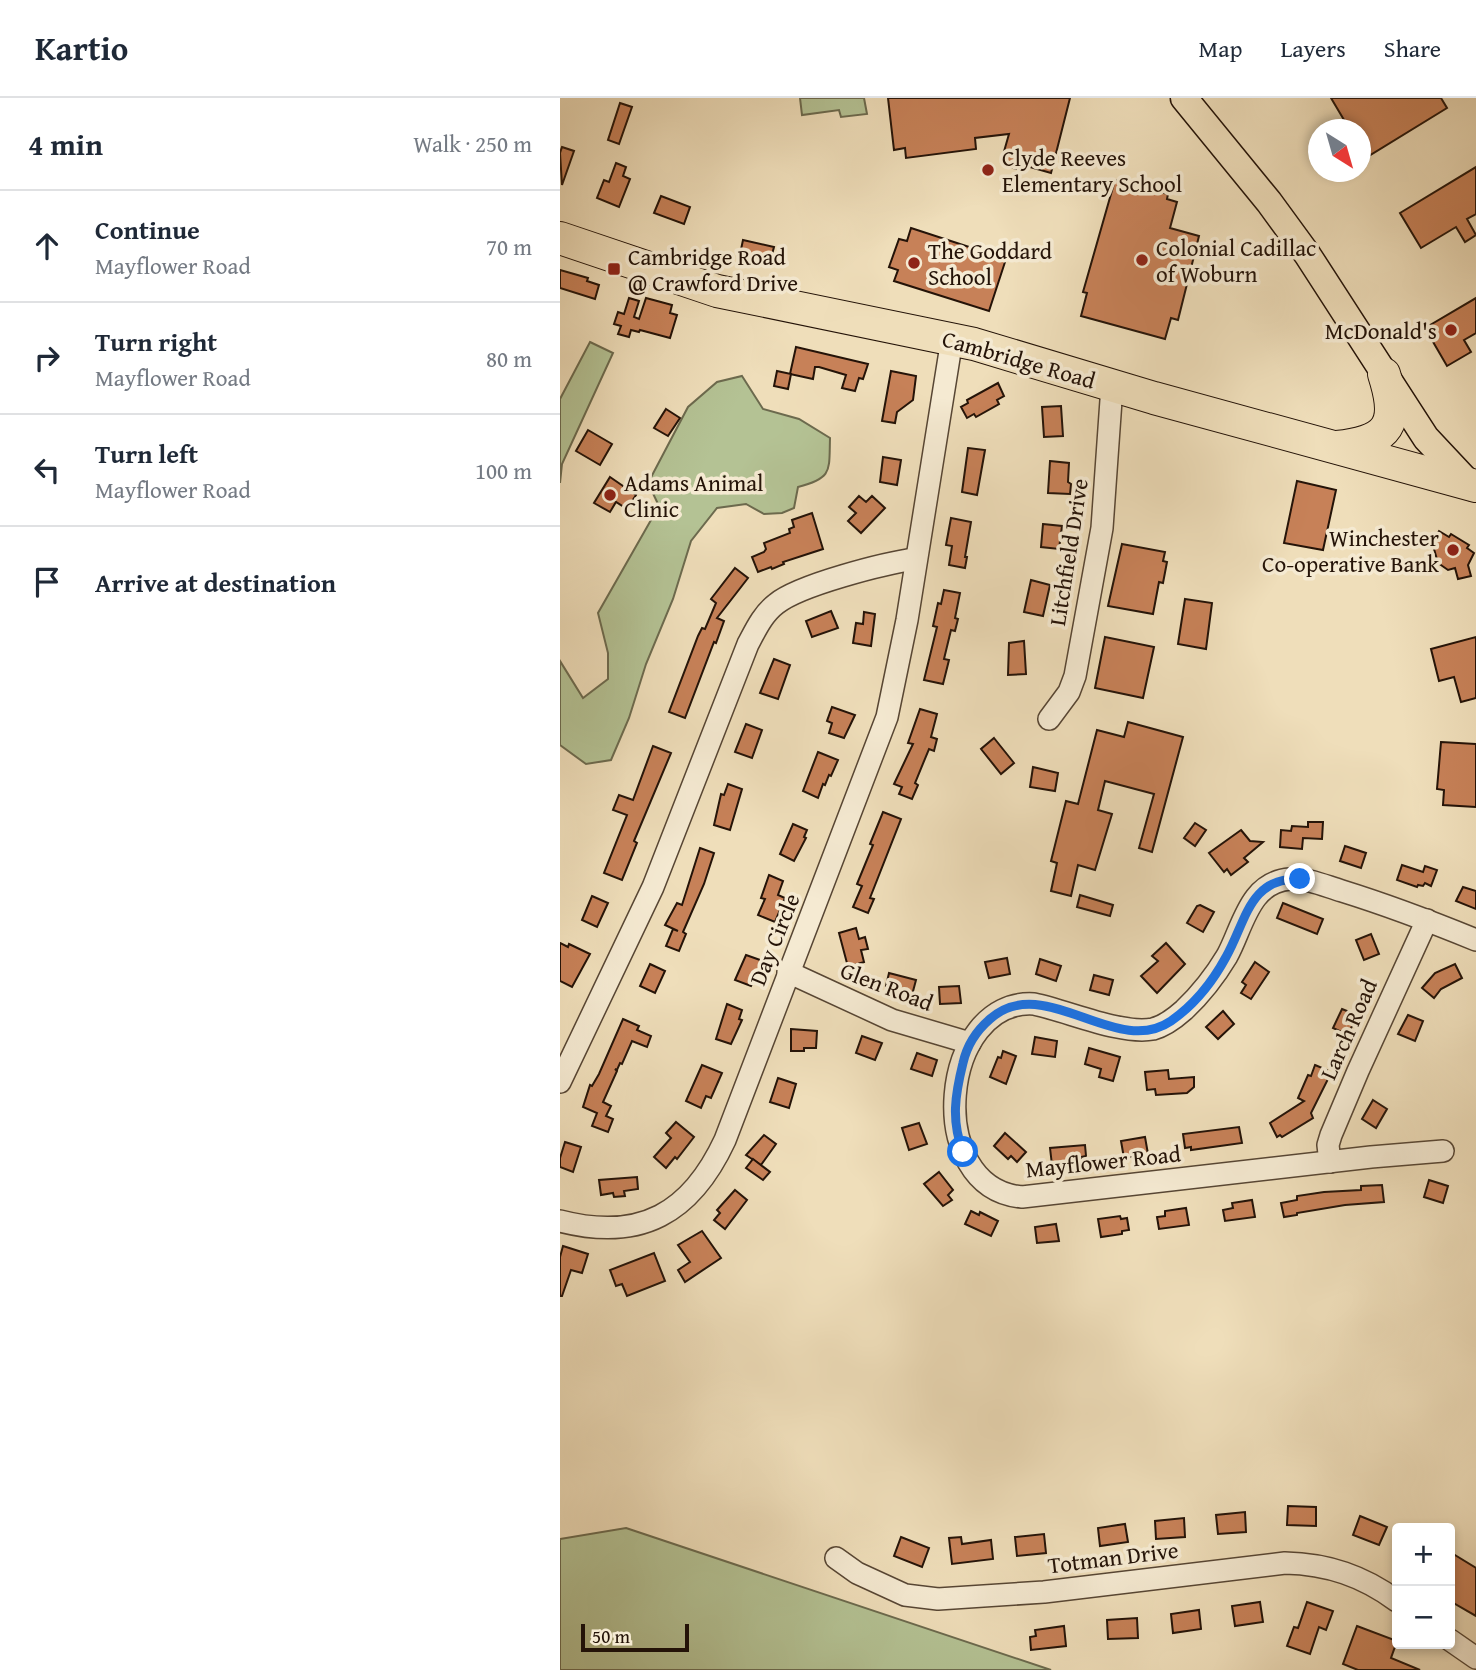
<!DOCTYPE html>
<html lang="en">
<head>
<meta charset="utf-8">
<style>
  body { margin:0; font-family:"Gentium Book Plus",serif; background:#f6f6f7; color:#1f2937 }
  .controls { position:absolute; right:21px; bottom:21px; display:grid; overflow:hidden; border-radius:7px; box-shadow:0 4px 10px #0003 }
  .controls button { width:63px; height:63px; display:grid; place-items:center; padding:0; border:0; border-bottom:2px solid #e0e1e3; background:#fff; color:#1f2937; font:35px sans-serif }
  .compass { position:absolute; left:748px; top:21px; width:63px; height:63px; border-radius:50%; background:#fff; box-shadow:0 4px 10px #0003; rotate:143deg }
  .scale { position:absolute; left:21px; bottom:18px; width:108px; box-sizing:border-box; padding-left:7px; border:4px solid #241308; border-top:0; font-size:19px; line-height:24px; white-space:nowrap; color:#241308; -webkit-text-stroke:5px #f5ead2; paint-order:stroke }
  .stop { position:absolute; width:21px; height:21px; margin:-16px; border:5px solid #1a73e8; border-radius:50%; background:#fff }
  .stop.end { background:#1a73e8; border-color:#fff; box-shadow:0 2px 7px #0008 }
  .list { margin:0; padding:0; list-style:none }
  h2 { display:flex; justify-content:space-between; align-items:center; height:91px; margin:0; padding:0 28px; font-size:30px }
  h2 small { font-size:23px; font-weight:400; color:#747a83 }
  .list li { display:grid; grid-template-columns:46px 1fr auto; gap:21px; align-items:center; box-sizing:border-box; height:112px; padding:0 28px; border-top:2px solid #e0e1e3 }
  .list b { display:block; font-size:26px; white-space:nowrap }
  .list p { margin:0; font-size:23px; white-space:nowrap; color:#747a83 }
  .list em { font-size:23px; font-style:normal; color:#747a83 }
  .icon { flex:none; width:38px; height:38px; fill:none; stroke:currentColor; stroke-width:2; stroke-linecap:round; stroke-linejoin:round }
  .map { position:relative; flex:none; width:916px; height:1572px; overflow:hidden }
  header { display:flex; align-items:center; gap:42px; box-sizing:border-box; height:98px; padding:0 35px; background:#fff; border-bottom:2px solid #e0e1e3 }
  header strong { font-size:33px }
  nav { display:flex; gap:38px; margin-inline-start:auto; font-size:24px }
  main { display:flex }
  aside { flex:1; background:#fff }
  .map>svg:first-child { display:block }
  .green { fill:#b4c294; stroke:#6c6a4e; stroke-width:2 }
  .building { fill:#c78158; stroke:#241308; stroke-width:2 }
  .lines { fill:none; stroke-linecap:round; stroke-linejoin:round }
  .minor-casing { stroke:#574634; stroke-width:24 }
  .major-casing { stroke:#241308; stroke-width:29 }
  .highway-casing { stroke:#241308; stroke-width:34 }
  .minor { stroke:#f5ead2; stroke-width:21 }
  .major { stroke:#efdeba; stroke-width:26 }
  .highway { stroke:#efdeba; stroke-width:32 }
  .route { stroke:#1a73e8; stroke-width:9 }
  .poi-dot { fill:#8f2418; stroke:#f5ead2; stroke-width:2.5 }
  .labels { text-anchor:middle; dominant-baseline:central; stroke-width:7; stroke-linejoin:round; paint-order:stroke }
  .poi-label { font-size:23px; fill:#241308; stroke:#f5ead2; text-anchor:start }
  .street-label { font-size:23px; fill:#241308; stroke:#f5ead2 }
</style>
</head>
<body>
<header>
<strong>Kartio</strong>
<nav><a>Map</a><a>Layers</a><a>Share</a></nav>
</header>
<main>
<aside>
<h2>4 min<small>Walk · 250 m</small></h2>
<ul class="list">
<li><svg class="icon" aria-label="ahead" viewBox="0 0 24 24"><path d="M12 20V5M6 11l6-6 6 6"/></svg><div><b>Continue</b><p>Mayflower Road</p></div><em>70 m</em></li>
<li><svg class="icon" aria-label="right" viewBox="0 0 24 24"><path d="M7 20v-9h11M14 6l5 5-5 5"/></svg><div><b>Turn right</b><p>Mayflower Road</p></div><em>80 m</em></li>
<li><svg class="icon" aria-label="left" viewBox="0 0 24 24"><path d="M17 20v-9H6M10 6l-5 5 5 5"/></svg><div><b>Turn left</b><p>Mayflower Road</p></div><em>100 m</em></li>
<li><svg class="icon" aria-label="arrive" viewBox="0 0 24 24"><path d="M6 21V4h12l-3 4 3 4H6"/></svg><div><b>Arrive at destination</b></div></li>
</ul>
</aside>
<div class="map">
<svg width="916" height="1572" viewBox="0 0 916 1572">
  <rect width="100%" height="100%" fill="#efdeba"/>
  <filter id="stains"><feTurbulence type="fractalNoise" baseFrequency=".00286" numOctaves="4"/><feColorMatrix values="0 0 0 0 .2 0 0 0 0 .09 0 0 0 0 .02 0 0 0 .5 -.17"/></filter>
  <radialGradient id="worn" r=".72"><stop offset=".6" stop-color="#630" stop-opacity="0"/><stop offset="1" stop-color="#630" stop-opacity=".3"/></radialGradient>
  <g class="green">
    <polygon points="240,0 304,0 307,16 281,19 279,12 242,17"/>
    <polygon points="30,244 53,255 2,366 0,385 0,301"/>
    <path d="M182,278L203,311L239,321L270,340C269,373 273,380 238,389L234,410L222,415L204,416L186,406L157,410L131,443L113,501L86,566L69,620L51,662L26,666L0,647V563L23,600L48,581V555L38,515L99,408L88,385L128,309L157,284Z"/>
    <polygon points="66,1430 491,1572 0,1572 0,1441"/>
  </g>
  <g class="building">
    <polygon points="328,0 510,0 491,75 463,67 461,72 445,68 447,58 443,57 449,36 415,40 416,51 346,60 345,50 334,52"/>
    <polygon points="771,0 881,0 887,10 807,59 801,49 801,32 790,32"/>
    <polygon points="60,5 72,9 59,46 48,42"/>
    <polygon points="2,49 14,53 2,87 0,55"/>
    <polygon points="56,65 66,69 63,78 70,81 59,109 37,100 44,82 49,84"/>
    <polygon points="916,69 916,116 907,121 916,137 905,144 896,129 861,150 840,115"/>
    <polygon points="555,82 608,96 607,101 617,104 610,130 639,138 618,222 611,220 605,241 521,218 527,195 523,194"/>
    <polygon points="101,98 130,109 124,126 94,115"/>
    <polygon points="351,130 446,161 429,213 334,183 338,172 329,169 339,141 347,143"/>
    <polygon points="183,142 214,149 209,168 179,161"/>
    <polygon points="0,172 28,180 27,183 39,187 35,201 0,190"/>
    <polygon points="69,200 79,203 74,219 79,221 86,200 112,207 110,215 117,217 110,240 80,232 79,234 71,232 69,239 58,236 61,228 54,226 58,214 64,216"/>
    <polygon points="916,200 916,235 904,242 911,254 887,268 865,230"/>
    <polygon points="236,249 308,266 303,281 299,280 295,293 282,290 286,277 259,269 255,269 253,281 230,276"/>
    <polygon points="217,273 231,276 228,291 214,288"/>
    <polygon points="331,273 356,278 353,302 337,314 335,325 322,323"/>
    <polygon points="438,285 444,298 437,302 439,306 416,319 414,316 407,320 401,309 408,305 407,302"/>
    <polygon points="501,308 503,338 484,339 482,309"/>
    <polygon points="106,311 120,320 108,338 94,330"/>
    <polygon points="28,332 52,346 40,367 16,353"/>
    <polygon points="408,350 425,352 417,397 402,394"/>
    <polygon points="323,359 341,362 337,387 320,384"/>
    <polygon points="490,363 509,365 508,384 511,386 510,396 488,395"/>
    <polygon points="50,379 76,397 67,411 56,404 50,414 34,405"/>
    <polygon points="737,383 776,392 763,452 724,445"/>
    <polygon points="299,398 306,404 312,398 325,410 301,435 288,423 296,415 289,409"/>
    <polygon points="252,415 263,451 223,464 224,466 212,471 211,469 198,474 192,459 204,454 206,451 204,445 230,435 229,431 234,429 232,422"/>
    <polygon points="391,420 411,424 405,459 407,459 405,470 389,467 392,448 386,447"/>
    <polygon points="483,426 502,428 499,451 481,449"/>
    <polygon points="879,433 889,439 891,436 909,447 907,450 914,455 908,467 911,478 898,481 895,470 888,472 878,465 872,444"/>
    <polygon points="562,446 605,454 603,463 607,464 603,485 599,484 593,516 548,508"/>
    <polygon points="175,470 188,480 157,520 164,523 156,545 154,544 125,620 109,614 138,538 142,530 145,531 156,505 151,501"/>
    <polygon points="471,482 490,487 483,518 464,514"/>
    <polygon points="384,492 400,495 395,520 398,521 395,533 391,532 384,561 389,562 383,586 364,582 377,529 373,528 378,505 381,506"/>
    <polygon points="625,501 652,505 646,551 618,546"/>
    <polygon points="271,513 278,530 252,539 246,523"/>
    <polygon points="304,514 315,516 311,548 293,545 296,525 303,526"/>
    <polygon points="545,539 594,549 583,600 535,590"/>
    <polygon points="916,539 916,600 901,604 894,579 879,583 871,551"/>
    <polygon points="464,543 466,576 448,577 449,545"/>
    <polygon points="214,561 230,567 218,601 200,595"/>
    <polygon points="272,609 295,617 284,640 269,635 272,625 267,623"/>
    <polygon points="360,611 377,616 371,639 377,641 374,653 369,651 355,685 358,687 352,701 339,696 342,689 334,686 353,646 348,645"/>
    <polygon points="568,624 623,639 592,754 579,750 594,696 545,683 538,712 552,716 535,772 518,767 511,798 491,793 497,765 491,763 506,703 518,706 537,632 564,639"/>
    <polygon points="186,626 202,632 192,660 175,654"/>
    <polygon points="434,640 454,665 441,676 421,651"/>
    <polygon points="881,644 916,646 916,709 883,707 884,692 877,691"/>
    <polygon points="93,648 111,655 74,743 77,745 62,782 44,775 67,717 53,712 59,697 73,702"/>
    <polygon points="258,654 278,662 271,678 269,677 265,687 263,686 258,700 243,693"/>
    <polygon points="473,669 498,675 495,693 470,689"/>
    <polygon points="168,686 182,691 170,732 154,727 161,696 164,697"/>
    <polygon points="323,714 341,721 310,800 314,801 308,815 293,809 302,788 297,786 313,747 310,746"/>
    <polygon points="748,724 763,724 762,741 743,740 742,751 720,749 721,732 731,733 732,728 748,729"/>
    <polygon points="635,725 646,732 635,748 624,740"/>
    <polygon points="233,726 247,732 244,739 246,740 234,763 220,756"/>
    <polygon points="681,732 690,743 703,744 684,760 688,764 671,777 667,771 664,774 649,755"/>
    <polygon points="785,748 806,755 801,770 780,763"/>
    <polygon points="140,750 154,755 144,786 123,834 126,836 119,853 106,848 113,831 118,833 105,827 117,805 122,807"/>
    <polygon points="842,767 863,774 865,768 877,772 871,788 865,785 863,788 858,787 857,789 837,782"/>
    <polygon points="209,777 223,783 218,797 225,800 215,824 198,817 205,801 201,800"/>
    <polygon points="903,789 916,793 916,811 896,803"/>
    <polygon points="520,797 553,807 550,818 517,809"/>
    <polygon points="32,798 48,805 37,829 22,822"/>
    <polygon points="723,805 763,821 757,836 717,820"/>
    <polygon points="640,807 654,814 643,834 627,825 637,808"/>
    <polygon points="296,830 299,841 305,839 308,851 301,852 304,864 288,869 279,835"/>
    <polygon points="811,836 819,856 804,862 796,842"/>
    <polygon points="0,845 8,849 9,846 30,856 12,889 0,883"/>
    <polygon points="606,845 625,866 597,895 581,878 598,863 592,858"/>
    <polygon points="186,857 203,863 191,888 175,882"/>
    <polygon points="447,860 450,876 429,880 425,864"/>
    <polygon points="480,861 501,868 496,883 476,876"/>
    <polygon points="695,864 709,874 691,901 681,895 686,887 682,884"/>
    <polygon points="90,866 105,873 95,895 80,888"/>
    <polygon points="895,866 902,880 881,891 874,900 862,890 875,875"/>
    <polygon points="329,875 356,882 352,897 331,893 331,890 326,888"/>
    <polygon points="534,877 553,882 549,897 530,892"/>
    <polygon points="399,888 401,905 380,906 379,889"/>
    <polygon points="167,906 182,912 179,921 182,922 171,946 156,941"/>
    <polygon points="782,911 797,917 788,937 773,930"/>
    <polygon points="663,913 674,926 658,941 646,929"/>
    <polygon points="848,917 863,923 855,943 838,936"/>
    <polygon points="63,921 79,928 77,932 91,938 87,949 72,943 62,966 60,965 57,972 55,971 57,973 43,1004 51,1008 46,1018 53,1021 48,1034 32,1028 37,1015 23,1009 30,987 32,988 39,976"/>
    <polygon points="231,931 257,933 256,950 244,950 244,953 231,953"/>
    <polygon points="302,938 322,945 315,962 296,955"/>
    <polygon points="475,939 497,943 495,959 472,956"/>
    <polygon points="529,950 560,959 553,983 539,979 541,971 525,966"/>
    <polygon points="443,953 456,958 446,986 430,979 438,959 441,960"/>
    <polygon points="357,955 377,962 372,978 351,971"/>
    <polygon points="142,967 162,975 151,1000 146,998 141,1010 126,1003"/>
    <polygon points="755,967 767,972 766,975 770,977 751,1015 753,1020 722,1039 720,1037 717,1039 710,1025 744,1003 738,1000 748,977 751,978"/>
    <polygon points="608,972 609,981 634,979 634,989 627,995 596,997 595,991 587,992 585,974"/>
    <polygon points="218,980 236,986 229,1010 210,1004"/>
    <polygon points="813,1002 827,1011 816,1030 802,1021"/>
    <polygon points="116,1024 134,1039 117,1061 115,1059 106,1070 94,1059 111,1040 106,1035"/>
    <polygon points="359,1025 367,1046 349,1052 342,1030"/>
    <polygon points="679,1029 682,1045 631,1052 631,1049 625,1050 623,1036"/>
    <polygon points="445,1035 466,1054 457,1064 451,1058 448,1061 434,1048"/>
    <polygon points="204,1037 216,1046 201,1067 186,1057"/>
    <polygon points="585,1039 588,1056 564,1060 561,1043"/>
    <polygon points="5,1044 21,1049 13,1074 0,1069 0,1060"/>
    <polygon points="525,1047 526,1058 521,1059 521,1064 492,1067 490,1050"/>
    <polygon points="193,1061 210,1074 203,1082 186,1070"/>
    <polygon points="379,1074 393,1092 388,1097 392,1102 383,1108 364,1086"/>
    <polygon points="77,1079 78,1091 64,1093 65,1098 54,1099 53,1095 41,1097 39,1082"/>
    <polygon points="869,1082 888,1088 883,1105 864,1099"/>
    <polygon points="822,1087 824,1104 785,1107 737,1115 737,1117 724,1119 721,1105 737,1102 737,1098 764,1094 801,1092 801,1088"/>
    <polygon points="175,1092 187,1102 165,1131 154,1122 160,1115 157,1112"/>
    <polygon points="692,1102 695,1119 665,1123 663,1112 673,1110 672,1105"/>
    <polygon points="626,1110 629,1127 599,1131 597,1119 605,1118 605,1113"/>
    <polygon points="411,1113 419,1117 420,1114 438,1123 431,1138 405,1126"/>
    <polygon points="560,1118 561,1121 567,1120 569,1132 562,1133 562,1136 541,1139 538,1121"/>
    <polygon points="496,1126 499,1143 477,1145 475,1129"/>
    <polygon points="142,1133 161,1160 125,1184 118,1172 130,1164 118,1147"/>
    <polygon points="3,1148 28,1156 22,1175 11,1172 2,1198 0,1198 0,1159"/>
    <polygon points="94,1155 105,1183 67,1198 62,1186 56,1188 50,1172"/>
    <polygon points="728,1408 756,1409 756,1428 727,1427"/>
    <polygon points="685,1414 686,1434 658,1436 656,1417"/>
    <polygon points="800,1418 827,1429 819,1447 793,1437"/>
    <polygon points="624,1420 625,1439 596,1441 595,1423"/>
    <polygon points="565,1426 568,1444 540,1448 538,1430"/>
    <polygon points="484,1436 486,1455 457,1458 455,1439"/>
    <polygon points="341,1439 369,1450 362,1469 334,1458"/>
    <polygon points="401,1439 402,1446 431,1442 433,1461 392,1466 389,1440"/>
    <polygon points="890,1454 916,1470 916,1518 890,1503"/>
    <polygon points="700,1504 703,1524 675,1528 672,1508"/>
    <polygon points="747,1504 773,1513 766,1532 759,1529 750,1556 727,1548 734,1529 738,1530"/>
    <polygon points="639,1512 641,1531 613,1535 611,1516"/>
    <polygon points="577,1520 578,1540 548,1541 547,1522"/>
    <polygon points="504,1528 506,1548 471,1552 470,1539 476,1538 475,1532"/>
    <polygon points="797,1528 837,1543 831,1560 860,1572 798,1572 783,1566"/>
  </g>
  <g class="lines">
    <defs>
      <g id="minor">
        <polyline points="489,621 509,594 515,578 542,430 552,288"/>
        <polyline points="228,874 332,922 410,945"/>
        <path d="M0,984L93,789L188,546C196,531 203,516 216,506C239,487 325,465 356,461"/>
        <path d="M883,1053L811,1059L462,1099C362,1090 380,900 474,906C508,913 561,937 593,931C605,928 615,920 624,912C641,896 655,878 667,858C683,829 689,784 730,781C748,780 765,788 782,793C827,807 872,824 916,842"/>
        <polyline points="770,1064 768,1047 771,1037 798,973 867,822"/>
        <path d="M0,1123C81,1144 131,1115 165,1042L327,619L347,522L392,241"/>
        <path d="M276,1460L297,1475L345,1497L378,1501L484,1494L725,1465C768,1466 803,1478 837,1503"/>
        <polyline points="890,1542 916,1560"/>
      </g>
      <polyline id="major" points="624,0 709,104 747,156 866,340 912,389"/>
      <g id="highway">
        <polyline points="0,140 157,193 414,246 594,300 916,388"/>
        <path d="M777,349C830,343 840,326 824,276"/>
      </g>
    </defs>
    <use href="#minor" class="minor-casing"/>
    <use href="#major" class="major-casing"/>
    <use href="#highway" class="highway-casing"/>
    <use href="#minor" class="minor"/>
    <use href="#major" class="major"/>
    <use href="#highway" class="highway"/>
  </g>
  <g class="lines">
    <path class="route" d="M403,1054C391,1023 395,997 403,965C407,947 416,933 430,921C484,873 556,961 611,923C634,907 653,883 666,859C686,824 689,779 740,781"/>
  </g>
  <g class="poi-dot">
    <circle cx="428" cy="72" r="7"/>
    <circle cx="582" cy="162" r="7"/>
    <circle cx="354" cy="165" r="7"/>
    <rect x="47" y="164" width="14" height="14" rx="3.5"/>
    <circle cx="891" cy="232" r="7"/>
    <circle cx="50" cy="397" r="7"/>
    <circle cx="893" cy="452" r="7"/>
  </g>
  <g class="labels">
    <g class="poi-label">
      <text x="442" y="59">Clyde Reeves<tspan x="442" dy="26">Elementary School</tspan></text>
      <text x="596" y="149">Colonial Cadillac<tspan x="596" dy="26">of Woburn</tspan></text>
      <text x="368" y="152">The Goddard<tspan x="368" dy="26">School</tspan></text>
      <text x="68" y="158">Cambridge Road<tspan x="68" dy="26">@ Crawford Drive</tspan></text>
      <text x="877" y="232" text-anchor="end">McDonald's</text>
      <text x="64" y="384">Adams Animal<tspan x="64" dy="26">Clinic</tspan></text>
      <text x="879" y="439" text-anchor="end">Winchester<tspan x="879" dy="26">Co-operative Bank</tspan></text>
    </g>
    <g class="street-label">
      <text transform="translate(459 261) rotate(16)">Cambridge Road</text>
      <text transform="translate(508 454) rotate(-81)">Litchfield Drive</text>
      <text transform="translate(214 841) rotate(-68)">Day Circle</text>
      <text transform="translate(327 888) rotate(21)">Glen Road</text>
      <text transform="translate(788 931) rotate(-66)">Larch Road</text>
      <text transform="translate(543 1063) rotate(-6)">Mayflower Road</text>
      <text transform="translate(553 1459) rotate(-7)">Totman Drive</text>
    </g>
  </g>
  <rect width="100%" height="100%" filter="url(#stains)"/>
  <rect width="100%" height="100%" fill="url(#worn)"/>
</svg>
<div class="controls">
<button>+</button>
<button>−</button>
</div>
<svg class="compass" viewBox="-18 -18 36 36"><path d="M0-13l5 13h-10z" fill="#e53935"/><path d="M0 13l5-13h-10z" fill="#747a83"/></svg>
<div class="scale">50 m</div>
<div class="stop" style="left:403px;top:1054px"></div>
<div class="stop end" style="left:740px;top:781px"></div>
</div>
</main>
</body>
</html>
